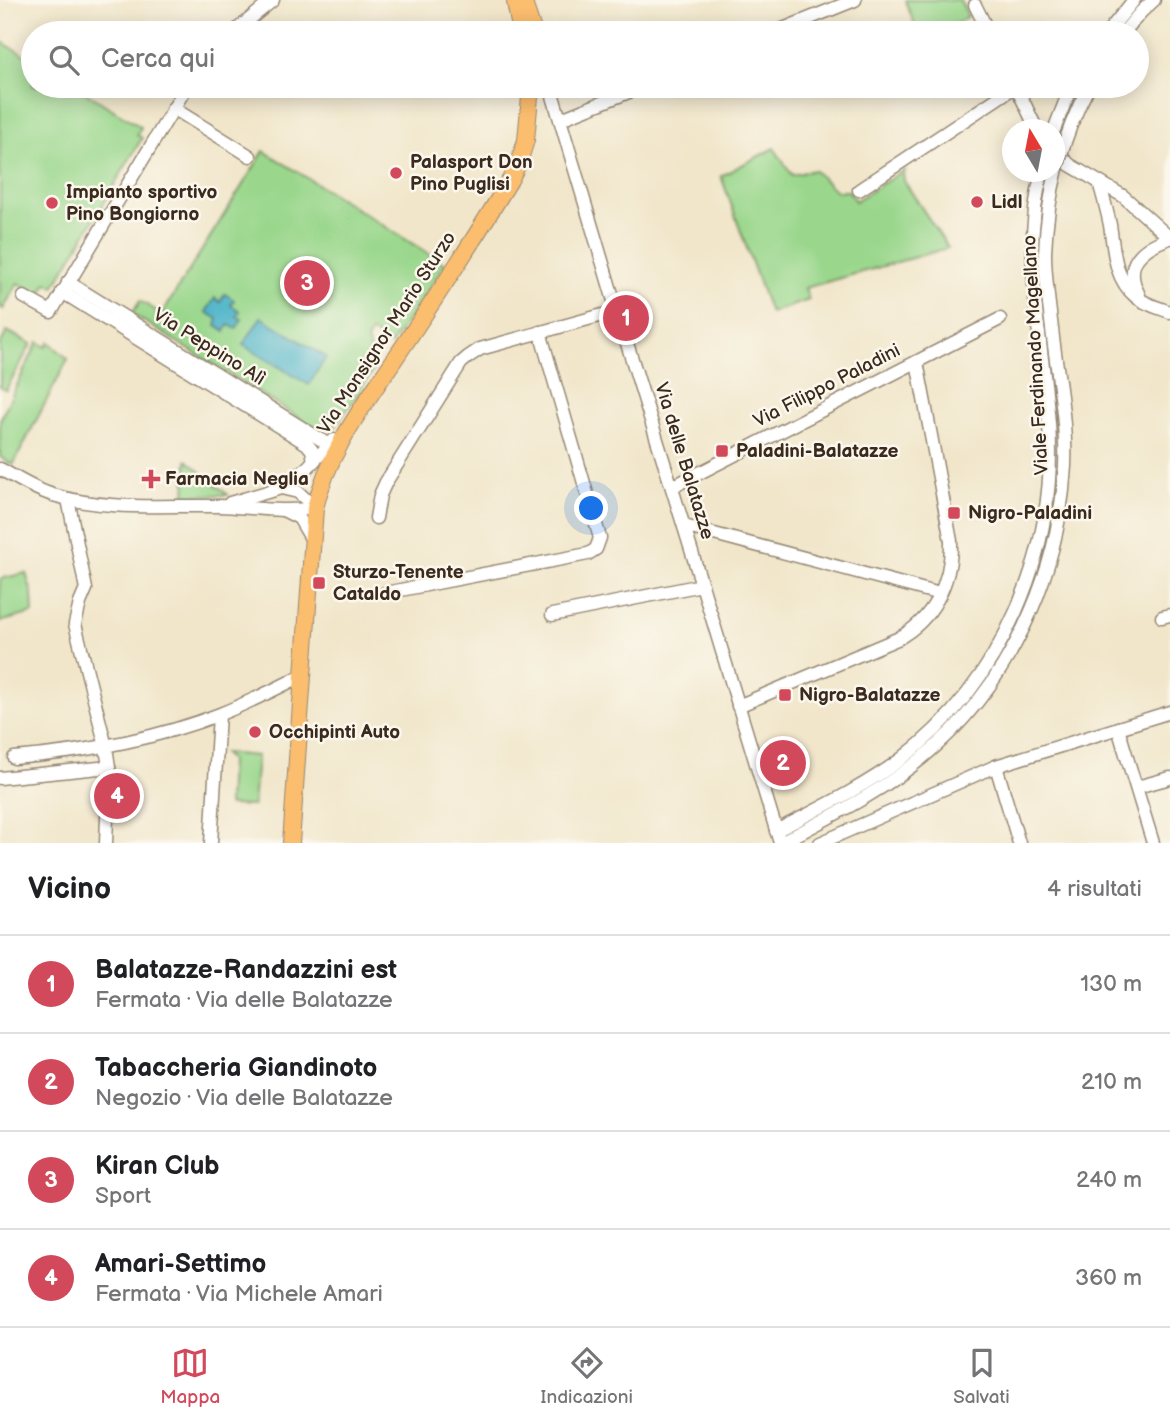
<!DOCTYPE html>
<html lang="it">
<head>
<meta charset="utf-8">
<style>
  body { margin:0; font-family:"Balsamiq Sans",sans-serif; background:#f6f6f6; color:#202124 }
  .compass { position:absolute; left:1002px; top:119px; width:63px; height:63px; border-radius:50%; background:#fff; box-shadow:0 4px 18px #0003; rotate:350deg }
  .you { position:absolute; left:592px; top:509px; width:24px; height:24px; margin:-18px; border:5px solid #fff; border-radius:50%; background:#1a73e8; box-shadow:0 0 0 10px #1a73e833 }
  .badge { display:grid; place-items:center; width:46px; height:46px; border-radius:50%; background:#d1495b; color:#fff; font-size:23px; font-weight:700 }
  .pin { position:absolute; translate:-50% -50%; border:4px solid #fff; box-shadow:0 2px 7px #0006 }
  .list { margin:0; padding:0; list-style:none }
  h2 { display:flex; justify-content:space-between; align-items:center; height:91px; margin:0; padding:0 28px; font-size:30px }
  h2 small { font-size:23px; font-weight:400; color:#757577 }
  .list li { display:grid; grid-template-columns:46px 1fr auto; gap:21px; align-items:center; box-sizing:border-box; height:98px; padding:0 28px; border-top:2px solid #e0e0e0 }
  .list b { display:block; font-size:26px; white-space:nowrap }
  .list p { margin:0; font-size:23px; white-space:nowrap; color:#757577 }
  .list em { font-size:23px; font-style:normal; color:#757577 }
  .icon { flex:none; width:38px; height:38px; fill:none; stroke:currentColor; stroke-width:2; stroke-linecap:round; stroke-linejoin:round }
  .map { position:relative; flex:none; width:1170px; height:843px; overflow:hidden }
  .search { position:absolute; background:#fff; box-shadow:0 4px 18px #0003; left:21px; right:21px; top:21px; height:77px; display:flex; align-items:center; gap:18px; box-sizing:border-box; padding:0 24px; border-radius:38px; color:#757577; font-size:26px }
  .sheet { height:483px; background:#fff }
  nav { display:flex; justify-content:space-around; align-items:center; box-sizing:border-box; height:98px; border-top:2px solid #e0e0e0; background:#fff; font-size:19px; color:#757577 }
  nav a { display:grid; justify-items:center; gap:4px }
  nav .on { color:#d1495b }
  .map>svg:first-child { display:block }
  .green { fill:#9ad78c; stroke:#6a8055; stroke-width:2 }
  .water { fill:#4ab2c8; stroke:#426e73; stroke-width:2 }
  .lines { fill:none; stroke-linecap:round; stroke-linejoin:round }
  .minor-casing { stroke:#968874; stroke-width:15 }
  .major-casing { stroke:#968874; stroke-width:18 }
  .minor { stroke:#fff; stroke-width:12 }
  .major { stroke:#fbbd6e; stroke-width:16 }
  .minor-bridge-casing { stroke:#968874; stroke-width:15; stroke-linecap:butt }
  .minor-bridge { stroke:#fff; stroke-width:12 }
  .poi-dot { fill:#d1495b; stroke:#fbf7ec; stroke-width:2.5 }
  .labels { text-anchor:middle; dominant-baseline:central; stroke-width:5; stroke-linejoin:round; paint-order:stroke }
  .poi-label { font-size:19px; font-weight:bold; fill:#3b2a1e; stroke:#fbf7ec; text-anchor:start }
  .street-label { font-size:19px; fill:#3b2a1e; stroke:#fbf7ec }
</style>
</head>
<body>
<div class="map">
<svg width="1170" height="843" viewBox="0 0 1170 843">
  <rect width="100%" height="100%" fill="#fbf7ec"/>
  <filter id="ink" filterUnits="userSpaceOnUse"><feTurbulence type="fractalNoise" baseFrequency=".0143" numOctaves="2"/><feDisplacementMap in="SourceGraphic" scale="14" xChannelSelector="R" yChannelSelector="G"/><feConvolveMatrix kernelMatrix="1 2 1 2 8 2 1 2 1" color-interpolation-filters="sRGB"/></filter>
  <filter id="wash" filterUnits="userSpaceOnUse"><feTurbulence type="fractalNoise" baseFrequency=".00686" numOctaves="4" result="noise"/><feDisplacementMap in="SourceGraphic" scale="28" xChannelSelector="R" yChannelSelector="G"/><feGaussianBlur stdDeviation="1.57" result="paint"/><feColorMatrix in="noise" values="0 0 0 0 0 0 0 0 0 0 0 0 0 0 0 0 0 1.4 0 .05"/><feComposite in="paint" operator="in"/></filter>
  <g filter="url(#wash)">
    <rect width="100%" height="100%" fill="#f1e6ca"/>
    <g class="green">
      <polygon points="905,0 960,0 968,16 943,33 918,33"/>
      <polygon points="0,41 33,60 33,86 75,86 141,127 137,135 142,138 54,287 47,283 40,295 18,283 3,309 0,306"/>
      <polygon points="774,148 792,175 814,170 836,191 849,191 855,201 906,169 903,174 904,181 948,248 805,288 809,300 770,313 721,176"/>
      <polygon points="264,151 445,264 391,345 372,332 367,340 375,368 339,422 337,420 334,424 337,426 317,429 132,314 140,301 162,314"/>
      <polygon points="7,331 31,344 6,390 0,387 0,345"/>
      <polygon points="38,342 46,347 49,342 68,359 13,465 0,457 0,420"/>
      <polygon points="187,460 228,495 185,495"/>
      <polygon points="26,573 32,593 33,613 0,622 0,579"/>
      <polygon points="223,753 257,756 253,806 228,805 230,760"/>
    </g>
    <g class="water">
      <polygon points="225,294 234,300 231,305 240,311 237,316 242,319 236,329 229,325 225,331 216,325 218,319 206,312 215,298 220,302"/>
      <polygon points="261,317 326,357 309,385 243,345"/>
    </g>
  </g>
  <g filter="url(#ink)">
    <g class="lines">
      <defs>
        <g id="minor">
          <polyline points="975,5 989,33"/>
          <polyline points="233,33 273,0"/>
          <polyline points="773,33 855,0"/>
          <polyline points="1107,33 1134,0"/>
          <polyline points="1123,33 1141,12 1154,0"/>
          <polyline points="550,86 617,311 702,585 780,843"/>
          <polyline points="1016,86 1037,130"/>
          <polyline points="173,108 250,156"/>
          <polyline points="561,119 644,86"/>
          <polyline points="1054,130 1065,102 1074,86"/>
          <polyline points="1054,150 1070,165 1123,196 1170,238"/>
          <path d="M1099,182C1103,196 1107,210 1110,225C1114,250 1114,278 1135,296C1144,304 1159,308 1170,312"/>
          <polyline points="859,190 1016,86"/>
          <polyline points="68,282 336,449"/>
          <polyline points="62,292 307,444 312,450 314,461"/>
          <path d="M1139,295C1122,263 1142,248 1169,238"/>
          <polyline points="24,297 51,312 187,86"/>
          <path d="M0,469C17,478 35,490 53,495C107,511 163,505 219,506C250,507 283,513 315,508"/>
          <polyline points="672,487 1000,319"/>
          <polyline points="281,488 305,470 334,440"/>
          <polyline points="68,499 86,589 80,603 75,624 106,747 109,767 106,843"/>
          <polyline points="230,503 281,488 298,492 315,508"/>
          <polyline points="285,511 299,518 312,540"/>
          <polyline points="376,518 380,495 386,482 461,363 468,357 480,349 617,311"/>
          <polyline points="684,526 940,594"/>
          <polyline points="385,593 588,554 596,549 600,538 540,332"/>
          <polyline points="552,615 702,585"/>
          <polyline points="1162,617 1170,615"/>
          <path d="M738,706L897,639C933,620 952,582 951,541L917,362"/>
          <polyline points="1118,728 1153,843"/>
          <path d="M14,758C84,752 154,740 220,714C248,703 276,689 303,675"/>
          <polyline points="996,766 1019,843"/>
          <polyline points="0,778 109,767"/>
          <polyline points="1137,787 1170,778"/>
          <path d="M776,831C818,809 862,788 900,760C1002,683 1058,551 1049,424C1043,340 1020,256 1042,172"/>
          <polyline points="211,843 219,715"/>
          <path d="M781,843C829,817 880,793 922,758C1009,687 1059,577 1065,466C1067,420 1057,374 1052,329"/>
          <polyline points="820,843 996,766 1170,712"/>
        </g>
        <g id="major">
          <polyline points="523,0 534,33"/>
          <polyline points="515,2 521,33"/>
          <path d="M291,843L315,508C329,450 364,405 396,357C435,299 474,240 510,180L519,162L526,140L531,86"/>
        </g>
      </defs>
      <use href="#minor" class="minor-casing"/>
      <use href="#major" class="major-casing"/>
      <use href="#minor" class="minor"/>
      <use href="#major" class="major"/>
      <defs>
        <path id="minor-bridge" d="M1052,329C1049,304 1045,278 1045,253C1047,194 1062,137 1089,86"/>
      </defs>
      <use href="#minor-bridge" class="minor-bridge-casing"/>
      <use href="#minor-bridge" class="minor-bridge"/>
    </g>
  </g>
  <g class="poi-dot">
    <circle cx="396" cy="173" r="7"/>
    <circle cx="977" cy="202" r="7"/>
    <circle cx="52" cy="203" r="7"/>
    <rect x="715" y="444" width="14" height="14" rx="3.5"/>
    <path d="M147.5 468.5h7v7h7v7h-7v7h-7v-7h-7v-7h7z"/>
    <rect x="947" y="506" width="14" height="14" rx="3.5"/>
    <rect x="312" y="576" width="14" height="14" rx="3.5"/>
    <rect x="778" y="688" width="14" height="14" rx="3.5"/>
    <circle cx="255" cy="732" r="7"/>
  </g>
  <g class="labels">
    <g class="poi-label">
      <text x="410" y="162">Palasport Don<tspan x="410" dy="22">Pino Puglisi</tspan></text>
      <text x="66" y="192">Impianto sportivo<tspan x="66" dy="22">Pino Bongiorno</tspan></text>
      <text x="991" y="202">Lidl</text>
      <text x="736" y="451">Paladini-Balatazze</text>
      <text x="165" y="479">Farmacia Neglia</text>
      <text x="968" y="513">Nigro-Paladini</text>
      <text x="333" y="572">Sturzo-Tenente<tspan x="333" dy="22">Cataldo</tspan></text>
      <text x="799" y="695">Nigro-Balatazze</text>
      <text x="269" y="732">Occhipinti Auto</text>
    </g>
    <g class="street-label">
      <text transform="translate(387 333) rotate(-57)">Via Monsignor Mario Sturzo</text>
      <text transform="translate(209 347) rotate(32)">Via Peppino Alì</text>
      <text transform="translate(1036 355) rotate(-93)">Viale Ferdinando Magellano</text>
      <text transform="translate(827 386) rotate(-27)">Via Filippo Paladini</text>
      <text transform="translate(684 461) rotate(73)">Via delle Balatazze</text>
    </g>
  </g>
</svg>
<svg class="compass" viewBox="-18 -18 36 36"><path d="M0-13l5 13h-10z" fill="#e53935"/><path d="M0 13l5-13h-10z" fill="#757577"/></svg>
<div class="you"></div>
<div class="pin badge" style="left:626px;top:318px">1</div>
<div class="pin badge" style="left:783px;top:763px">2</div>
<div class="pin badge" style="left:307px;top:283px">3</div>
<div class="pin badge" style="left:117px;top:796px">4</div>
<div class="search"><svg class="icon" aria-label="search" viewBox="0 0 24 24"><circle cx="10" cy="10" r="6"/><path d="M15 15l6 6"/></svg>Cerca qui</div>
</div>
<section class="sheet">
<h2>Vicino<small>4 risultati</small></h2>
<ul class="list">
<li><span class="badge">1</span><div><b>Balatazze-Randazzini est</b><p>Fermata · Via delle Balatazze</p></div><em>130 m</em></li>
<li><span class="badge">2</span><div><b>Tabaccheria Giandinoto</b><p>Negozio · Via delle Balatazze</p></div><em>210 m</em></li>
<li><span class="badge">3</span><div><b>Kiran Club</b><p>Sport</p></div><em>240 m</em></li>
<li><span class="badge">4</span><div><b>Amari-Settimo</b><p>Fermata · Via Michele Amari</p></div><em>360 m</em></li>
</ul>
</section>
<nav>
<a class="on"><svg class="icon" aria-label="map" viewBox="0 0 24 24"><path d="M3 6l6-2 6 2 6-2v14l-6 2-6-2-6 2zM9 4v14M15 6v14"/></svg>Mappa</a>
<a><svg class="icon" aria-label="directions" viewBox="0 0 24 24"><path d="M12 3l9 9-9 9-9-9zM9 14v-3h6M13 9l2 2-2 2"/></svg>Indicazioni</a>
<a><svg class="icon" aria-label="saved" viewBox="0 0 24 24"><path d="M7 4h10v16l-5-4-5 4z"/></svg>Salvati</a>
</nav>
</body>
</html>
